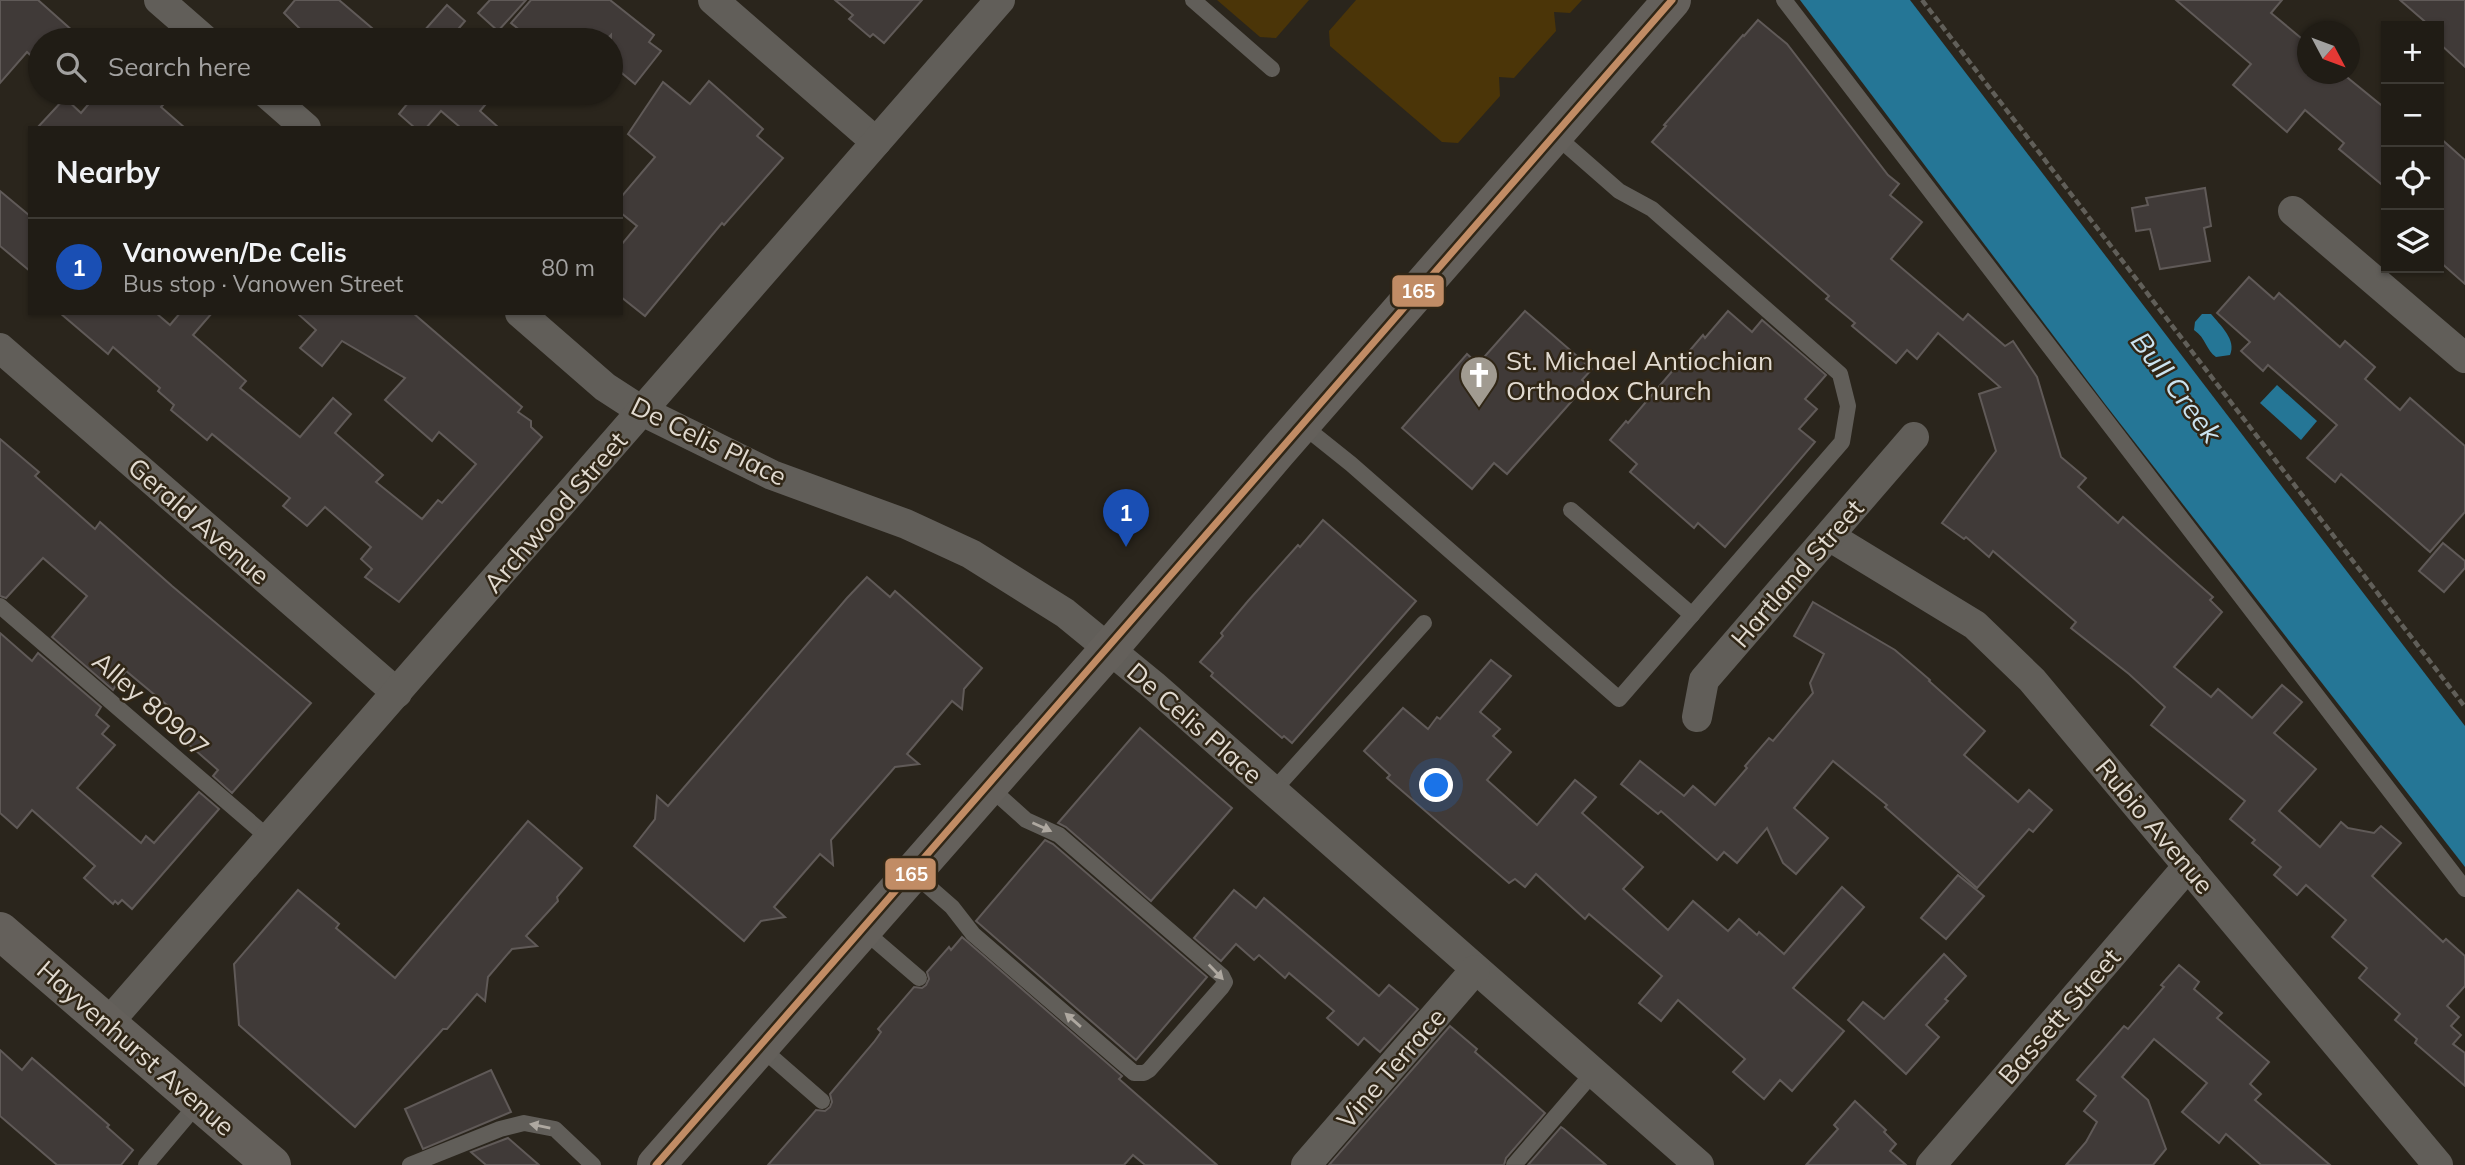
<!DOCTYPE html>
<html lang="en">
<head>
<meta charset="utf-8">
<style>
  body { margin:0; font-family:Mulish,sans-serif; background:#28251e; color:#f1f3f6 }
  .controls { position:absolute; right:21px; top:21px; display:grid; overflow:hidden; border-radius:0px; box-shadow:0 2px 5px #0004 }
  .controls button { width:63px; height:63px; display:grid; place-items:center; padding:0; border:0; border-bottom:2px solid #3d3a34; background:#201c15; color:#f1f3f6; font:35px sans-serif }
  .compass { position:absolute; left:2297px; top:21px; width:63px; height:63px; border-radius:50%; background:#201c15; box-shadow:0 2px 5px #0004; rotate:131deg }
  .you { position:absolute; left:1437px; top:786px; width:24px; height:24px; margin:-18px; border:5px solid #fff; border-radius:50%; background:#1a73e8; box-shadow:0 0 0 10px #1a73e833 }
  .badge { display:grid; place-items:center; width:46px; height:46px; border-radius:50%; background:#d93025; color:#fff; font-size:23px; font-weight:700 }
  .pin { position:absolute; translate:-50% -58px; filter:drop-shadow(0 2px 4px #0008) }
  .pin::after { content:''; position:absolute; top:37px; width:24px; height:21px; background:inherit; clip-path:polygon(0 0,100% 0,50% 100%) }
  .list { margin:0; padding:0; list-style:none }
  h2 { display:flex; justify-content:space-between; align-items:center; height:91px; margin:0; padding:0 28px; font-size:30px }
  h2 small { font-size:23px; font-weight:400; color:#a2a1a0 }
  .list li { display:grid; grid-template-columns:46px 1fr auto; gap:21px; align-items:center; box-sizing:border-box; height:98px; padding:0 28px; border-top:2px solid #3d3a34 }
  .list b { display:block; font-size:26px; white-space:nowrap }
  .list p { margin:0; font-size:23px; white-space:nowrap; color:#a2a1a0 }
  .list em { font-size:23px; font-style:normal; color:#a2a1a0 }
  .icon { flex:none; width:38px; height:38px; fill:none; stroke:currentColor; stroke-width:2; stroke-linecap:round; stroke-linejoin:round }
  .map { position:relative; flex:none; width:2465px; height:1165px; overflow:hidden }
  .search { position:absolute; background:#201c15; box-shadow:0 2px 5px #0004; left:28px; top:28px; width:595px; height:77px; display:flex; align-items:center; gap:18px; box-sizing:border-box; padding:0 24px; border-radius:38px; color:#a2a1a0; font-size:26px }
  .panel { position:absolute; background:#201c15; box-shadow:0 2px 5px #0004; left:28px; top:126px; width:595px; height:189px; border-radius:0px }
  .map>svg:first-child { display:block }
  .green { fill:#4b3508 }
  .water { fill:#257696 }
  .building { fill:#403a38; stroke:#605a58; stroke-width:2 }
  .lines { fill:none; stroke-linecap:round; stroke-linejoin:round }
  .path { stroke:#615f59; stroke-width:4.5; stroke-dasharray:7 3.5; stroke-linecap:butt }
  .lane { stroke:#615e59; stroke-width:16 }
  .street { stroke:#615e59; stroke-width:30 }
  .secondary { stroke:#64605b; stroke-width:38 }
  .bus-1-casing { stroke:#302616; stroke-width:12 }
  .bus-1 { stroke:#c18c65; stroke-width:7 }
  .oneway { fill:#aea8a0 }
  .labels { text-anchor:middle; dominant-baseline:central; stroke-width:5; stroke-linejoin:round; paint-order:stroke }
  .poi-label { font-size:26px; fill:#e1dad0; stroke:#302616; text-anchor:start }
  .street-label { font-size:26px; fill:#e1dad0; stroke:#302616 }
  .water-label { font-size:28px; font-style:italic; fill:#cbe3f0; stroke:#302616 }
  .line-badge { stroke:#302616; stroke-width:2.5 }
  .badge-label { font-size:19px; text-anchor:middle; font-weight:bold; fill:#fff }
</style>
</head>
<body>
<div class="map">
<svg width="2465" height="1165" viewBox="0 0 2465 1165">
  <rect width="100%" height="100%" fill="#2a251c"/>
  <g class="green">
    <polygon points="1217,0 1309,0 1276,38 1260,37"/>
    <polygon points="1356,0 1582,0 1570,13 1554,12 1556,31 1514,78 1499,77 1500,96 1458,143 1442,142 1330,46 1329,31"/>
  </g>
  <g class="water">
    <polygon points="1800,0 1910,0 2465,726 2465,867 2105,404"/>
    <path d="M2202,314H2211C2220,325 2237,340 2230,355L2216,357C2206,350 2206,338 2194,330L2195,322Z"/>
    <polygon points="2277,385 2317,421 2301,440 2260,403"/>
  </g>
  <g class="building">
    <polygon points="0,0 38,0 83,40 40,40 40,64 27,52 0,83"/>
    <polygon points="295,0 339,0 386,40 311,40 284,13"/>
    <polygon points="490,0 526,0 498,31 478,13"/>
    <polygon points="531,0 610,0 654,35 649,42 661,51 635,84 611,64 611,35 606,40 532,40 511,23"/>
    <polygon points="835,0 922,0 884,43 873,34 870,37 849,19 853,15"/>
    <polygon points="2176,0 2282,0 2271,13 2307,43 2307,74 2343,74 2386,109 2386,188 2339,149 2344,143 2305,110 2287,132 2233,85 2251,64"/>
    <polygon points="2400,0 2465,0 2465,67 2439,43 2439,26 2430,26"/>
    <polygon points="447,5 465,21 449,40 416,40"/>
    <polygon points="1758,20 1787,44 1888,175 1899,184 1890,195 1922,222 1891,259 1963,320 1968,314 2005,346 2013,341 2037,377 2061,457 2086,478 2078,487 2118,523 2123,517 2213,597 2210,600 2222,612 2174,667 2211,697 2218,689 2252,718 2282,685 2302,702 2274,733 2316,769 2279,811 2320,847 2341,822 2348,828 2374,833 2381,826 2401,843 2372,876 2443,942 2446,939 2465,956 2465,986 2447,1006 2459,1017 2451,1026 2461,1035 2453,1044 2465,1053 2465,1086 2415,1043 2417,1039 2395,1020 2400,1014 2359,978 2367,968 2332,937 2346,920 2306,885 2297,895 2274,875 2281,867 2252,843 2255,840 2230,819 2245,801 2151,725 2165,707 2129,674 2071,628 2076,622 1993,551 1989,557 1966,537 1964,539 1942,523 1996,451 1979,394 2000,387 1938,333 1917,359 1907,350 1896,363 1852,326 1855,323 1826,299 1829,296 1652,142 1666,126 1664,125 1743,35 1744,36"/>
    <polygon points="709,81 763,129 757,136 783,158 724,225 722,223 645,316 621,297 621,245 637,226 621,213 621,197 655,157 628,134 663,82 690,104"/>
    <polygon points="98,93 174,93 161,107 185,128 37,128 65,98 81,113"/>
    <polygon points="416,93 495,93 480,111 499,128 461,128 441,111 426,128 415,128 399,114"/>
    <polygon points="2439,137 2465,160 2465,284 2439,261"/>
    <polygon points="2205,188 2211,226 2204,228 2210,261 2160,269 2150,229 2136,231 2132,208 2148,205 2146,198"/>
    <polygon points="0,191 30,216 30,271 0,246"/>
    <polygon points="2249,277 2274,299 2279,293 2340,347 2345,341 2375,367 2365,379 2400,410 2410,398 2465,446 2465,512 2430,552 2341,474 2335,482 2307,458 2337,425 2268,365 2263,371 2241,351 2250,342 2217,313"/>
    <polygon points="1525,311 1592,369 1582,380 1587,384 1507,474 1494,463 1472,489 1402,428 1467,354 1478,364"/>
    <polygon points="1728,311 1752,332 1762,320 1826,375 1805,399 1817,409 1799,429 1815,442 1725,547 1698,523 1694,528 1630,472 1637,464 1610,440 1626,421 1628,423 1703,335 1705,338"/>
    <polygon points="60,313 156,313 170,325 180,313 212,313 193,335 246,381 240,388 300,437 333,398 351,414 335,433 383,475 376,482 422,519 438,500 442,503 476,464 439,432 432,441 385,400 405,378 342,341 322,366 300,348 316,330 297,313 413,313 522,407 518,412 531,421 531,427 542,437 399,602 365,577 372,569 361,559 371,547 325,507 307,526 283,506 290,498 212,434 207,440 171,410 174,405 158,391 160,388 113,347 108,354"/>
    <polygon points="0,439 39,472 35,476 95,529 100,522 172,586 311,703 232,793 213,776 218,770 164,723 174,711 126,671 113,690 52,637 87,596 43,558 6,598 0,596"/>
    <polygon points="1323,520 1416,601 1292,743 1284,736 1282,738 1211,676 1213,673 1200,662 1223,636 1221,633 1248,601 1298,545 1300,547"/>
    <polygon points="2443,543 2465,561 2465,568 2444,592 2419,571"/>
    <polygon points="867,577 890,597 895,591 982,668 964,689 962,709 952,701 907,754 919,764 895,767 831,840 833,865 820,854 774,907 785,917 761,921 744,941 634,846 655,819 657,796 668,806 847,598"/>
    <polygon points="1813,602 1895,650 1930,680 1929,681 1985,731 1964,755 2018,802 2029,790 2052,810 2033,832 2029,829 1977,888 1885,807 1887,805 1833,761 1794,808 1828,838 1796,874 1783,863 1767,828 1737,863 1724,852 1717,860 1661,811 1658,814 1621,784 1640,761 1684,796 1693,786 1715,805 1747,768 1745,766 1769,738 1773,741 1813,693 1810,683 1824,654 1794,636"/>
    <polygon points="0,633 32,661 38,653 101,707 96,715 109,726 102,734 115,745 77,788 141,843 146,836 154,843 199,792 219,809 132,909 122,900 118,904 115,901 113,904 84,878 95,866 32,810 17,828 0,813"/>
    <polygon points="1491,660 1511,676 1480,712 1500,729 1493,736 1511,752 1487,780 1537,825 1575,780 1596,797 1582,813 1643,867 1623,889 1668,930 1693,901 1728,931 1739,919 1757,935 1759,932 1784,954 1842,887 1864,907 1793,988 1844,1031 1792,1091 1780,1080 1764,1099 1733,1072 1745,1059 1678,1000 1661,1021 1639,1003 1662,976 1589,914 1585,919 1536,874 1525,887 1515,879 1509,883 1387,778 1390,775 1364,751 1403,708 1428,729 1437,717 1440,719"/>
    <polygon points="1140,728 1232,808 1151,901 1066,827 1058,823"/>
    <polygon points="528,821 582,868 557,897 558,901 526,936 537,946 512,949 488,977 485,1001 477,994 447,1029 443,1029 355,1127 239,1025 234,964 298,890 339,924 336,928 395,978"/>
    <polygon points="1045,840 1053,844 1207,977 1136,1060 976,921"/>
    <polygon points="1958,875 1984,896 1946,939 1921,918"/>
    <polygon points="1234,890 1256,908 1264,898 1379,996 1389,985 1418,1009 1380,1052 1364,1038 1358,1045 1327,1018 1334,1011 1289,973 1285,978 1259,955 1254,960 1236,944 1221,961 1194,938"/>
    <polygon points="962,937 1122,1076 1119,1079 1217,1165 1145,1165 1133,1155 1124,1165 768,1165 816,1110 825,1111 830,1107 832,1102 830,1094 874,1042 881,1032 878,1029 914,987 922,988 926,985 929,979 927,972 949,947 951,950"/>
    <polygon points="1944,954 1966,976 1945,999 1948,1001 1926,1025 1939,1037 1906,1074 1848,1020 1863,1002 1884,1019"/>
    <polygon points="2179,965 2199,982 2194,989 2222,1013 2217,1018 2269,1062 2250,1084 2261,1094 2255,1100 2330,1165 2261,1165 2226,1134 2219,1143 2182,1112 2207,1083 2154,1039 2122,1077 2148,1100 2166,1149 2153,1165 2066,1165 2086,1142 2097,1122 2084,1111 2096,1096 2077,1080 2124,1026 2128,1029 2164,987 2161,985"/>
    <polygon points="1450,1026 1477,1049 1475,1052 1545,1113 1506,1158 1504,1165 1329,1165"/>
    <polygon points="0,1050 22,1070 32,1058 109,1125 107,1127 133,1150 121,1165 57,1165 0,1116"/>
    <polygon points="491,1070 511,1112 423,1149 405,1109"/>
    <polygon points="1855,1101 1886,1130 1884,1132 1896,1144 1890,1151 1906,1165 1806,1165 1838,1129 1834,1125"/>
    <polygon points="1561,1127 1564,1129 1606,1165 1528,1165"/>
    <polygon points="508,1138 539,1165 486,1165 471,1152"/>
  </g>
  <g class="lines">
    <polyline class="path" points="1922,0 2465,707"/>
    <g class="lane">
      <polyline points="1193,0 1272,69"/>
      <polyline points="1784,0 2465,889"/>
      <polyline points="1301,424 1351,464 1619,699 1842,442 1848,406 1840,374 1652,209 1619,191 1555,135"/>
      <polyline points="1571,510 1692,615"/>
      <polyline points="0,606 270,839"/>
      <polyline points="1273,791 1424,623"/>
      <polyline points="912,872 952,907 973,934 1134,1073 1144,1073 1149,1070 1222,987 1225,982 1222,976 1059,835 1026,820 988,786"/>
      <polyline points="862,929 919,978"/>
      <polyline points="759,1046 822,1101"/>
      <polyline points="146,1165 199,1102"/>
      <polyline points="410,1165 500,1129 524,1123 555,1129 593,1165"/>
      <polyline points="1514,1165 1593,1073"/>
    </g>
    <g class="street">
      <polyline points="159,0 205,40"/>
      <polyline points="713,0 876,142"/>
      <polyline points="266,93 306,128"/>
      <polyline points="2293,211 2465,358"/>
      <polyline points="520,313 605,387 642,411 772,475 906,524 971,554 1065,613 1153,685 1699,1165"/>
      <polyline points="0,348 397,693"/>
      <polyline points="1829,536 1975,625 2032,680 2438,1165"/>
      <polyline points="1697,717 1704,680 1914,437"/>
      <polyline points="108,1023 1000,0"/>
      <polyline points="1306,1165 1475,970"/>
      <polyline points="1931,1165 2188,866"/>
    </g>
    <g class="secondary">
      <polyline points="0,931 272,1165"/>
      <polyline points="656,1165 1109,649 1277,452 1672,0"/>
    </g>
    <defs>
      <path id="bus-1" d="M656,1165C996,778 1333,388 1672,0"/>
    </defs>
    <use href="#bus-1" class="bus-1-casing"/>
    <use href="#bus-1" class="bus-1"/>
  </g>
  <defs><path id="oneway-solid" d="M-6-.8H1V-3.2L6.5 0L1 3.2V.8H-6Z" transform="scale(1.75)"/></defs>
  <g class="oneway">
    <use href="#oneway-solid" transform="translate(1042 827) rotate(24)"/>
    <use href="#oneway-solid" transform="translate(1216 972) rotate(46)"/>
    <use href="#oneway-solid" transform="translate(1073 1020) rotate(-139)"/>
    <use href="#oneway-solid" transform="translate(540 1126) rotate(-169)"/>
  </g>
  <defs>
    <symbol id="church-pin" viewBox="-11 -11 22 30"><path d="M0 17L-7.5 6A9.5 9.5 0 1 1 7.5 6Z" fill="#a19b91" stroke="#302616"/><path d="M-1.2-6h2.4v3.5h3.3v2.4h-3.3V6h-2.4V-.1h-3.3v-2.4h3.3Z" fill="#fff"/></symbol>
  </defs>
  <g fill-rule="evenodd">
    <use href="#church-pin" x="1457" y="353" width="44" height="60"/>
  </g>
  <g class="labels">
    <g class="poi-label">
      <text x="1506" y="360">St. Michael Antiochian<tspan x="1506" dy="30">Orthodox Church</tspan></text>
    </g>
    <g class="street-label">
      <text transform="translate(709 441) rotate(26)">De Celis Place</text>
      <text transform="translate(555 512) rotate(-49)">Archwood Street</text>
      <text transform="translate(199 521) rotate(41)">Gerald Avenue</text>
      <text transform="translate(1797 573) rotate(-49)">Hartland Street</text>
      <text transform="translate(151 704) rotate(41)">Alley 80907</text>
      <text transform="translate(1195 723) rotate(41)">De Celis Place</text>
      <text transform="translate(2155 826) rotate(50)">Rubio Avenue</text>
      <text transform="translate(2059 1016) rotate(-49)">Bassett Street</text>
      <text transform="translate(136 1048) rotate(41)">Hayvenhurst Avenue</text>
      <text transform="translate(1391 1068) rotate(-49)">Vine Terrace</text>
    </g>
    <g class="water-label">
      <text transform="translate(2177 387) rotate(53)">Bull Creek</text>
    </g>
  </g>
  <g class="line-badge">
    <rect x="1391" y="274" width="54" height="34" rx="7" fill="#c18c65"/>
    <rect x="884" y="857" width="53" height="34" rx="7" fill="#c18c65"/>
  </g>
  <g class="badge-label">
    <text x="1418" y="298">165</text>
    <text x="911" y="881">165</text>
  </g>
</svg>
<div class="controls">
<button>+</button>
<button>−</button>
<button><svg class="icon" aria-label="locate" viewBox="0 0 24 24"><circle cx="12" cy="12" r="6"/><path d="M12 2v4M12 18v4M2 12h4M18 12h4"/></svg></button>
<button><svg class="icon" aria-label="layers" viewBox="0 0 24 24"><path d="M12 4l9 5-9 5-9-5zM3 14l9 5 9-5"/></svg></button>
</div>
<svg class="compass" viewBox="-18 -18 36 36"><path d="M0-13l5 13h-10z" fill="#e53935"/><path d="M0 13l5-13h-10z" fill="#a2a1a0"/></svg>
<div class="you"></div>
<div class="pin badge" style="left:1126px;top:547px;background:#1a4fb4">1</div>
<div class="search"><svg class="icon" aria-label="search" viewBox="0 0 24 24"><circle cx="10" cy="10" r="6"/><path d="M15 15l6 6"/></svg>Search here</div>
<section class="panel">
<h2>Nearby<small></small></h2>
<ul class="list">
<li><span class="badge" style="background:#1a4fb4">1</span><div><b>Vanowen/De Celis</b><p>Bus stop · Vanowen Street</p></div><em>80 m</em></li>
</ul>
</section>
</div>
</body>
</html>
